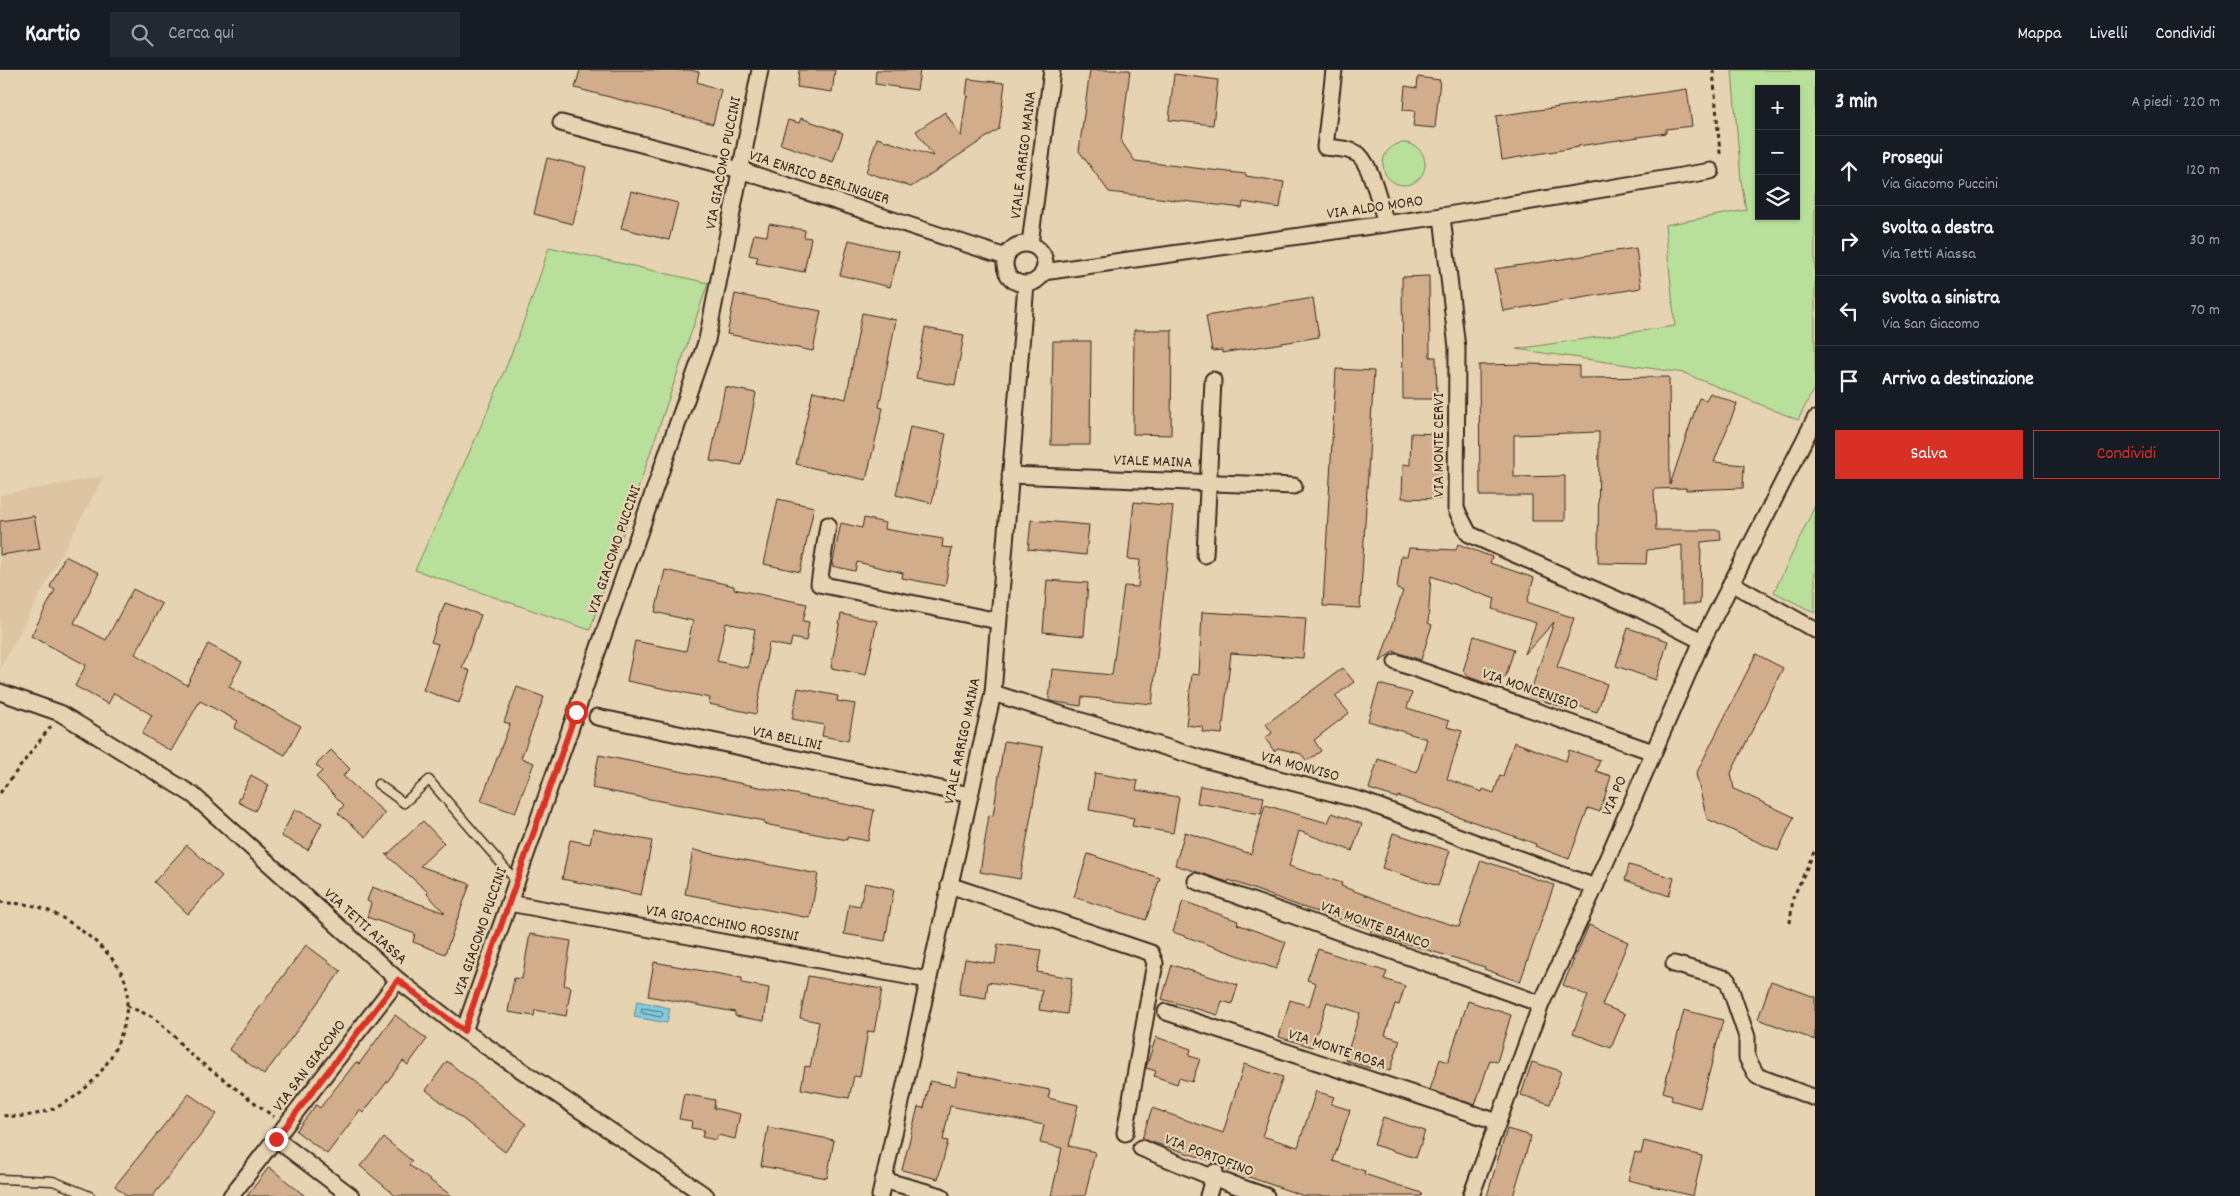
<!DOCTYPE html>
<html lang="it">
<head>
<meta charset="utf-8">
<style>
  body { margin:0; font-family:Dekko,sans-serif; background:#242831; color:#f1f3f6 }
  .controls { position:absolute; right:15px; top:15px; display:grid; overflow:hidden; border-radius:0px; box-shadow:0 1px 4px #0004 }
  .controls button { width:45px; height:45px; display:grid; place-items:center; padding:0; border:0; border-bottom:1px solid #363941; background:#171b24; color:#f1f3f6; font:25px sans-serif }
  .stop { position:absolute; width:15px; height:15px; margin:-11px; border:4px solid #d93025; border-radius:50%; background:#fff }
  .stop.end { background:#d93025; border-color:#fff; box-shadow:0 1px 5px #0008 }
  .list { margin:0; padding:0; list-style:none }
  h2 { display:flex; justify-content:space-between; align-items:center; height:65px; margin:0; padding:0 20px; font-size:21px }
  h2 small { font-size:16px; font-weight:400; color:#9ea1a6 }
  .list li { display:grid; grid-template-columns:32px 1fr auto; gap:15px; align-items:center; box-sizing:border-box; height:70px; padding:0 20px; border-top:1px solid #363941 }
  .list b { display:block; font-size:19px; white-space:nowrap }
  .list p { margin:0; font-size:16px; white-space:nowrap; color:#9ea1a6 }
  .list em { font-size:16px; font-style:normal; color:#9ea1a6 }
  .actions { display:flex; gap:10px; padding:15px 20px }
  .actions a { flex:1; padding:11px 0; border:1px solid #d93025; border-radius:0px; text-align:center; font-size:18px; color:#d93025 }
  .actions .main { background:#d93025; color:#fff }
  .icon { flex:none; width:28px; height:28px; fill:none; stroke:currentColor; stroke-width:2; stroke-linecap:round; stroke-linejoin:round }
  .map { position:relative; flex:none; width:1815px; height:1126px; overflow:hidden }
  header { display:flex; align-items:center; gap:30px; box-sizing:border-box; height:70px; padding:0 25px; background:#171b24; border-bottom:1px solid #363941 }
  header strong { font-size:24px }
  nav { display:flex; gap:28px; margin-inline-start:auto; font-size:18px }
  .search { width:350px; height:45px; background:#242831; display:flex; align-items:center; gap:12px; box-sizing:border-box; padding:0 18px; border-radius:0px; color:#9ea1a6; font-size:19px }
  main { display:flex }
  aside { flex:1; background:#171b24 }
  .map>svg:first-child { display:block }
  .built { fill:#ddc5a3 }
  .green { fill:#b9e09b; stroke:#7a855c; fill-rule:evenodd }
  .water { fill:#7fcbdf; stroke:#648b92 }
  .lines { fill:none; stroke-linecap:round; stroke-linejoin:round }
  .shore { stroke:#566a6b; stroke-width:1 }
  .building { fill:#d1ad8b; stroke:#3b2a1e; fill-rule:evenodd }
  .service-casing { stroke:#3b2a1e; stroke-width:11 }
  .minor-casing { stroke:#3b2a1e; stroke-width:19 }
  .path { stroke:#3b2a1e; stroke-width:3; stroke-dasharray:4 4; stroke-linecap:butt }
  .service { stroke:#e6d3b1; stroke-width:8 }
  .minor { stroke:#e6d3b1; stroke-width:15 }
  .route { stroke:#d93025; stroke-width:6 }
  .labels { text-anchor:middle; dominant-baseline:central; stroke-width:4.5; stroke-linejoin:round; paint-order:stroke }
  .street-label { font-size:16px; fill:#3b2a1e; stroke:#e6d3b1 }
</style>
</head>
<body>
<header>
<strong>Kartio</strong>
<div class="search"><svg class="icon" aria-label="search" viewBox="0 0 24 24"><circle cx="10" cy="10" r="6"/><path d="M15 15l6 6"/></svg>Cerca qui</div>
<nav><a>Mappa</a><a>Livelli</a><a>Condividi</a></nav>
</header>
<main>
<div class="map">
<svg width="1815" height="1126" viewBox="0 0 1815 1126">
  <rect width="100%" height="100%" fill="#e6d3b1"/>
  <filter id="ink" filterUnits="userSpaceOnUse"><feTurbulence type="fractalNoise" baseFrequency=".02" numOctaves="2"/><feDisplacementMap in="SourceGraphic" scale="10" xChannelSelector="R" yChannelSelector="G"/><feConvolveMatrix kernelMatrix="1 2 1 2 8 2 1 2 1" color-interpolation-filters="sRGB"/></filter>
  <g filter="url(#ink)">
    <polygon class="built" points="104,406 85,441 0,599 0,425"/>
    <g class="green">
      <path d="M1732,0H1815V316L1798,350L1684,303L1516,279L1675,256L1665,155L1746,140L1741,110ZM1759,19H1796V146H1759Z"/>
      <circle cx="1404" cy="94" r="21"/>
      <path d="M549,177L708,213L590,560L415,500C464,394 515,289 549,177Z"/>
      <polygon points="1815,436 1815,543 1774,522"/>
    </g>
    <polygon class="water" points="637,931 670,938 667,953 634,947"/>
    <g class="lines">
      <polygon class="shore" points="642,938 661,941 663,945 660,947 642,943"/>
    </g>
    <g class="building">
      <polygon points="580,0 690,0 699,2 697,12 721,20 713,54 575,18"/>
      <polygon points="799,0 835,0 832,22 797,17"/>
      <polygon points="876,0 920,0 917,20 875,14"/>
      <polygon points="1090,0 1130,0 1121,71 1135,91 1246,104 1246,106 1284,112 1280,138 1243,132 1242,138 1109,122 1079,81"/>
      <polygon points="1174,4 1218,10 1213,55 1169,50"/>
      <polygon points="1418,7 1440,10 1435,58 1413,56 1415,41 1403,40 1405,16 1417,18"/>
      <polygon points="968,9 1005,13 999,59 911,117 866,102 877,68 933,86 916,61 945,42 961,67 966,29 969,27 966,26"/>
      <polygon points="1687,19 1692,56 1666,59 1666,63 1578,76 1579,77 1502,90 1496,46"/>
      <polygon points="801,48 843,63 833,92 780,74 788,50 799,53"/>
      <polygon points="547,88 586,97 573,154 534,144"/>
      <polygon points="631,121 678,133 669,170 621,158"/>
      <polygon points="769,154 805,160 804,167 811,168 804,202 756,193 758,187 749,185 754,164 767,166"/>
      <polygon points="849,170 899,182 890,217 840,205"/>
      <polygon points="1636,178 1641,218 1503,241 1495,199"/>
      <polygon points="1429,206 1430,287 1436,287 1437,329 1403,329 1402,207"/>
      <polygon points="735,224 821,241 813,281 727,264"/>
      <polygon points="1313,228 1319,267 1222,283 1222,280 1212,281 1206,246"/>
      <polygon points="862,243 896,250 879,337 883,338 866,410 796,394 813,321 846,329"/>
      <polygon points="925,258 964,265 955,315 916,308"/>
      <polygon points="1134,260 1172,260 1171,365 1133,364"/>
      <polygon points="1053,271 1091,271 1090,375 1051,375"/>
      <polygon points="1531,294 1579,296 1579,308 1669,307 1670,415 1699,328 1706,330 1710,323 1737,334 1714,392 1744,395 1743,418 1686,420 1686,418 1654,419 1656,460 1720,460 1721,470 1701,472 1700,534 1682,534 1682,475 1647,480 1646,494 1598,493 1599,362 1514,365 1514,407 1565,406 1565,451 1532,451 1532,426 1480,426 1479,295"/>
      <polygon points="1336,299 1374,301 1360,538 1323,536"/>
      <polygon points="725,317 756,323 742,395 710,391"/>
      <polygon points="910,357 946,364 932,433 896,425"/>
      <polygon points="1411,363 1442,364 1440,429 1402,428 1403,394 1410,395"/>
      <polygon points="778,429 814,437 800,502 764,494"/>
      <polygon points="1134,432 1173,436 1152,634 1082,627 1081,636 1049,631 1052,599 1112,605 1124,516 1138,517 1140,490 1128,489"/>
      <polygon points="34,446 40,479 0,485 0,451"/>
      <polygon points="864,448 885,453 884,459 943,469 942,477 952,478 945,516 902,508 903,503 857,492 855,501 832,496 841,453 862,458"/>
      <polygon points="1031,450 1089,455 1086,485 1028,479"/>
      <polygon points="1458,474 1492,487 1490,493 1534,508 1527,532 1574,548 1557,597 1607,614 1597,642 1570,633 1568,639 1529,626 1554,552 1525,584 1536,553 1492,539 1495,529 1431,506 1428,553 1432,555 1421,590 1393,581 1380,592 1403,521 1397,519 1401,486 1407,486 1409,478 1456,480"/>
      <polygon points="65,486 99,503 74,553 106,570 133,519 162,534 135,584 187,615 208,574 242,592 229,617 301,656 285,685 234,658 238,651 200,631 171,681 142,664 152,645 114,623 108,634 75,616 86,595 31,566 55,520 50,517"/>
      <path d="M665,500L734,516V519L807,534L803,551L809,552L806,571L792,568L790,577L769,573L756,644L709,634L710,628L627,611L635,571L686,581L693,551L655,542ZM726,553L755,559L748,598L717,591Z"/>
      <polygon points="1047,510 1088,513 1084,566 1043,562"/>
      <polygon points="445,533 481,545 462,598 470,601 459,633 423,620 438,574 431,572"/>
      <polygon points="1202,542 1306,548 1303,588 1231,583 1222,664 1202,662 1203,657 1186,655 1192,604 1199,605"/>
      <polygon points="841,544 877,551 866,605 831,598"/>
      <polygon points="1628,558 1668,571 1656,610 1616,596"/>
      <polygon points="1474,566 1514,579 1506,606 1499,613 1491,615 1469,607 1463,601"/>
      <polygon points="1756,584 1783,598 1731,703 1734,719 1794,747 1778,781 1707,749 1696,704"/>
      <polygon points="1343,598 1354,612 1335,626 1349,643 1314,670 1321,681 1307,691 1301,684 1278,678 1274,681 1265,668 1272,663 1266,654"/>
      <polygon points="1379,614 1412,623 1407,638 1449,651 1447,657 1462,661 1447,709 1482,722 1483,719 1494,723 1500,705 1503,706 1514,672 1566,691 1569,680 1600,690 1596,701 1611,706 1600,742 1588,738 1569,789 1535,776 1536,774 1457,746 1398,726 1397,728 1369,719 1378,689 1417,702 1427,669 1368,651"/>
      <polygon points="517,617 544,627 521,688 534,693 515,743 481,731 510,654 504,652"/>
      <polygon points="798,618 838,626 837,631 855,634 848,671 822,666 824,655 792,649"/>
      <polygon points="1004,671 1043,677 1020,809 980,802 989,745 993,746"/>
      <polygon points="331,680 350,699 343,706 385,743 366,767 338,743 344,735 316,707 322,701 316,695"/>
      <polygon points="599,685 874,740 868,771 847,767 847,770 764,754 765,751 592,718"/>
      <polygon points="1095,703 1138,711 1136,720 1179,727 1173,763 1132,756 1134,748 1089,740"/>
      <polygon points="251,705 269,715 255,741 238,732"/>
      <polygon points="1200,716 1264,727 1261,744 1197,733"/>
      <polygon points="1265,735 1328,753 1332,743 1362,754 1352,781 1299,761 1289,796 1342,813 1341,816 1414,843 1459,857 1481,790 1554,815 1520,912 1484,899 1485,897 1370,863 1372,859 1302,837 1229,810 1228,812 1175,795 1185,762 1251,784"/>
      <polygon points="295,739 322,753 308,780 281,766"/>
      <polygon points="423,751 444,773 420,796 470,814 445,884 413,872 415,864 367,847 371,833 367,831 372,817 445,843 427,824 428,822 385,784 389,785 388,784"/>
      <polygon points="593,759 652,771 641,825 562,809 570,770 590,774"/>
      <polygon points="1393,763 1450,781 1438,816 1382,798"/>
      <polygon points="187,775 222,806 188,844 154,812"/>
      <polygon points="693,780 818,804 810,848 685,824"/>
      <polygon points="1088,784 1160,808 1146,850 1074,827"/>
      <polygon points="1629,795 1674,808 1669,826 1625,810"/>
      <polygon points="865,813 894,819 885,871 844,864 849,834 860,836"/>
      <polygon points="1183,831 1238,851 1237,854 1286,872 1276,899 1173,862"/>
      <polygon points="1589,855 1628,872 1602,935 1625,944 1611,978 1573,963 1588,926 1563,915"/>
      <polygon points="530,864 571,871 564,915 571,917 566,946 535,940 534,946 508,942 514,908 522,909"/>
      <polygon points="998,874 1041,880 1037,902 1072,908 1067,944 1039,940 1042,920 988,912 986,928 959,924 965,889 995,894"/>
      <polygon points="306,875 341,901 264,1005 229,979"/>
      <polygon points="1318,879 1387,902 1384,909 1405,916 1399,935 1395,934 1385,965 1400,970 1390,1001 1371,995 1370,998 1345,990 1360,943 1327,932 1312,977 1279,967 1290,930 1309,936 1316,913 1307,910"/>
      <polygon points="654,892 742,908 742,913 769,918 764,951 735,946 735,942 648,926"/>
      <polygon points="1172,895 1238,915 1232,934 1222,931 1218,945 1162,929"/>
      <polygon points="808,906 882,919 874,962 868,961 860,1007 854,1006 849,1028 801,1019 805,996 810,997 819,952 800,948"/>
      <polygon points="1771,911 1815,927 1815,970 1758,949"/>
      <polygon points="1468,931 1511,945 1497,992 1490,990 1475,1035 1430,1020 1440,989 1448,992"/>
      <polygon points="1684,940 1723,950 1700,1038 1671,1030 1672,1025 1663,1022"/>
      <polygon points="395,945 427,969 408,995 403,991 363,1043 360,1040 327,1084 296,1061 316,1035 320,1038 356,992 359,994"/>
      <polygon points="1156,967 1191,979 1189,986 1200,989 1192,1012 1179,1008 1177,1014 1154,1006 1156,1001 1146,998"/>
      <polygon points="447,991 526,1054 505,1082 426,1020"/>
      <polygon points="1532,992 1561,1001 1550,1034 1521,1025"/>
      <polygon points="1244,994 1283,1007 1262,1066 1298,1077 1316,1021 1334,1027 1331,1034 1350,1040 1333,1091 1365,1101 1364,1104 1422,1123 1421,1126 1304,1126 1223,1098 1218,1093 1142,1069 1152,1038 1223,1063"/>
      <polygon points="958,1002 1050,1020 1048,1028 1078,1035 1069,1076 1095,1082 1085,1126 1051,1126 1062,1078 1040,1073 1044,1055 950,1036 943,1070 948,1071 938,1109 902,1100 918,1037 924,1038 930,1011 955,1016"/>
      <polygon points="189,1024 217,1044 153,1126 127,1126 115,1116"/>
      <polygon points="684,1024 715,1030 714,1038 740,1044 735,1069 718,1065 716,1070 702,1067 704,1060 691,1058 692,1051 679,1049"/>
      <polygon points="1383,1047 1425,1061 1416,1088 1374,1075"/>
      <polygon points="768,1057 834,1070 827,1108 761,1096"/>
      <polygon points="1507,1059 1531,1066 1513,1126 1487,1126"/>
      <polygon points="384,1068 412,1091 409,1095 452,1126 396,1126 360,1096"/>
      <polygon points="1644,1071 1702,1086 1693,1126 1628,1110 1635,1082 1641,1084"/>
      <polygon points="269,1097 305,1126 247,1126"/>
    </g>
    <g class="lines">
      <defs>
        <g id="service">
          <polyline points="378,714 404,733 429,710 517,812"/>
          <polyline points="0,1109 53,1111 90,1126"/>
        </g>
        <g id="minor">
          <path d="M1334,0L1325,77C1335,78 1350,78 1359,85C1372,97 1381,137 1386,154"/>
          <polyline points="561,53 740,100 1006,187"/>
          <polyline points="1442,146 1457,278 1456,439 1469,464 1641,540 1702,571"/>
          <polyline points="1030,174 1052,0"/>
          <circle cx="1025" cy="194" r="20"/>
          <polyline points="1043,202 1442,146 1711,101"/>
          <polyline points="1010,405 1294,416"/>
          <polyline points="828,455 819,514 998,551"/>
          <polyline points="1205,485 1213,310"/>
          <polyline points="1731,513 1815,560"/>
          <polyline points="1396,592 1653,682"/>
          <polyline points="0,622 60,643 193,725 398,910 464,961 706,1126"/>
          <polyline points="993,623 1203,689 1363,731 1595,817"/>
          <polyline points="597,647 970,725"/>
          <polyline points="1196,811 1541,934"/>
          <polyline points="949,815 1151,883 1155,893 1125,1063"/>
          <polyline points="509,833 928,910"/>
          <polyline points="1674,894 1727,909 1747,967 1747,988 1757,1006 1815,1028"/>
          <polyline points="1166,942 1498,1052"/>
          <polyline points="464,961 707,270 760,0"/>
          <polyline points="276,1069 351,1126"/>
          <polyline points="1141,1078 1214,1108 1266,1126"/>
          <polyline points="883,1110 941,1126"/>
          <polyline points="231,1126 398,910"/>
          <polyline points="880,1126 993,623 1026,214"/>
          <polyline points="1208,1126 1215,1102"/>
          <polyline points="1471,1126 1541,934 1595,817 1702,571 1815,349"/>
        </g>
      </defs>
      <use href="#service" class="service-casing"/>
      <use href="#minor" class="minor-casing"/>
      <g class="path">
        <polyline points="1713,0 1720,83 1719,86"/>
        <polyline points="0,723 51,656"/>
        <path d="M0,832C12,834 26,833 38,837C66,845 113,880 124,908C129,919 127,933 126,945C116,1004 61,1055 0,1045"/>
        <polyline points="1790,853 1793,828 1815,780"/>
        <polyline points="127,936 153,947 175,967 187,982 274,1047"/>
      </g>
      <use href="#service" class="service"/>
      <use href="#minor" class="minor"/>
    </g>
  </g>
  <g class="lines" filter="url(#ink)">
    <polyline class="route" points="276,1069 398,910 464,961 576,642"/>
  </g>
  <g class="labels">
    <g class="street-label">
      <text transform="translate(1024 85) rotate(-83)">VIALE ARRIGO MAINA</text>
      <text transform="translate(724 93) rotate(-79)">VIA GIACOMO PUCCINI</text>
      <text transform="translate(819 108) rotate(18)">VIA ENRICO BERLINGUER</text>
      <text transform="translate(1375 138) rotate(-8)">VIA ALDO MORO</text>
      <text transform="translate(1439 375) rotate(-90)">VIA MONTE CERVI</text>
      <text transform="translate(1153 392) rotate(2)">VIALE MAINA</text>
      <text transform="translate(615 480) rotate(-71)">VIA GIACOMO PUCCINI</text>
      <text transform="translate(1530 620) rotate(19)">VIA MONCENISIO</text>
      <text transform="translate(787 669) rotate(12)">VIA BELLINI</text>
      <text transform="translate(963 671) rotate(-78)">VIALE ARRIGO MAINA</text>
      <text transform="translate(1300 697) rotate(15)">VIA MONVISO</text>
      <text transform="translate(1615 726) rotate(-67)">VIA PO</text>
      <text transform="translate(722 854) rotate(10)">VIA GIOACCHINO ROSSINI</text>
      <text transform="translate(1375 856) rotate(20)">VIA MONTE BIANCO</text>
      <text transform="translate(365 857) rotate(42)">VIA TETTI AIASSA</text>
      <text transform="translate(481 862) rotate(-71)">VIA GIACOMO PUCCINI</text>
      <text transform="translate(1337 980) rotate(18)">VIA MONTE ROSA</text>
      <text transform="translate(310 996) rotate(-53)">VIA SAN GIACOMO</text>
      <text transform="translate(1209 1086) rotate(21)">VIA PORTOFINO</text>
    </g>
  </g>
</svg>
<div class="controls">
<button>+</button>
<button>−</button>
<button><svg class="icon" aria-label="layers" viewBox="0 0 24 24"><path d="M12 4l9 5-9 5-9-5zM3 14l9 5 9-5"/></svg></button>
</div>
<div class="stop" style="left:576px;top:642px"></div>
<div class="stop end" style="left:276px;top:1069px"></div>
</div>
<aside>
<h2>3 min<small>A piedi · 220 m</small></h2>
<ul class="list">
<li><svg class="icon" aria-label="ahead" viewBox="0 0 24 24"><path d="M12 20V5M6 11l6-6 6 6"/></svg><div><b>Prosegui</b><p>Via Giacomo Puccini</p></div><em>120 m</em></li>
<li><svg class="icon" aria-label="right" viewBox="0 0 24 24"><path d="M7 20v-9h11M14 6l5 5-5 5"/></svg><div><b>Svolta a destra</b><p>Via Tetti Aiassa</p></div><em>30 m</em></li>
<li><svg class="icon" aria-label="left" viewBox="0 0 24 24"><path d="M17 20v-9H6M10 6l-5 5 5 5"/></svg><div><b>Svolta a sinistra</b><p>Via San Giacomo</p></div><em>70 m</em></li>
<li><svg class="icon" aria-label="arrive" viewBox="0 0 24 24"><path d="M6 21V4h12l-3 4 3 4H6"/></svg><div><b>Arrivo a destinazione</b></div></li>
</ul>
<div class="actions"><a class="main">Salva</a><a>Condividi</a></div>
</aside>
</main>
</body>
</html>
